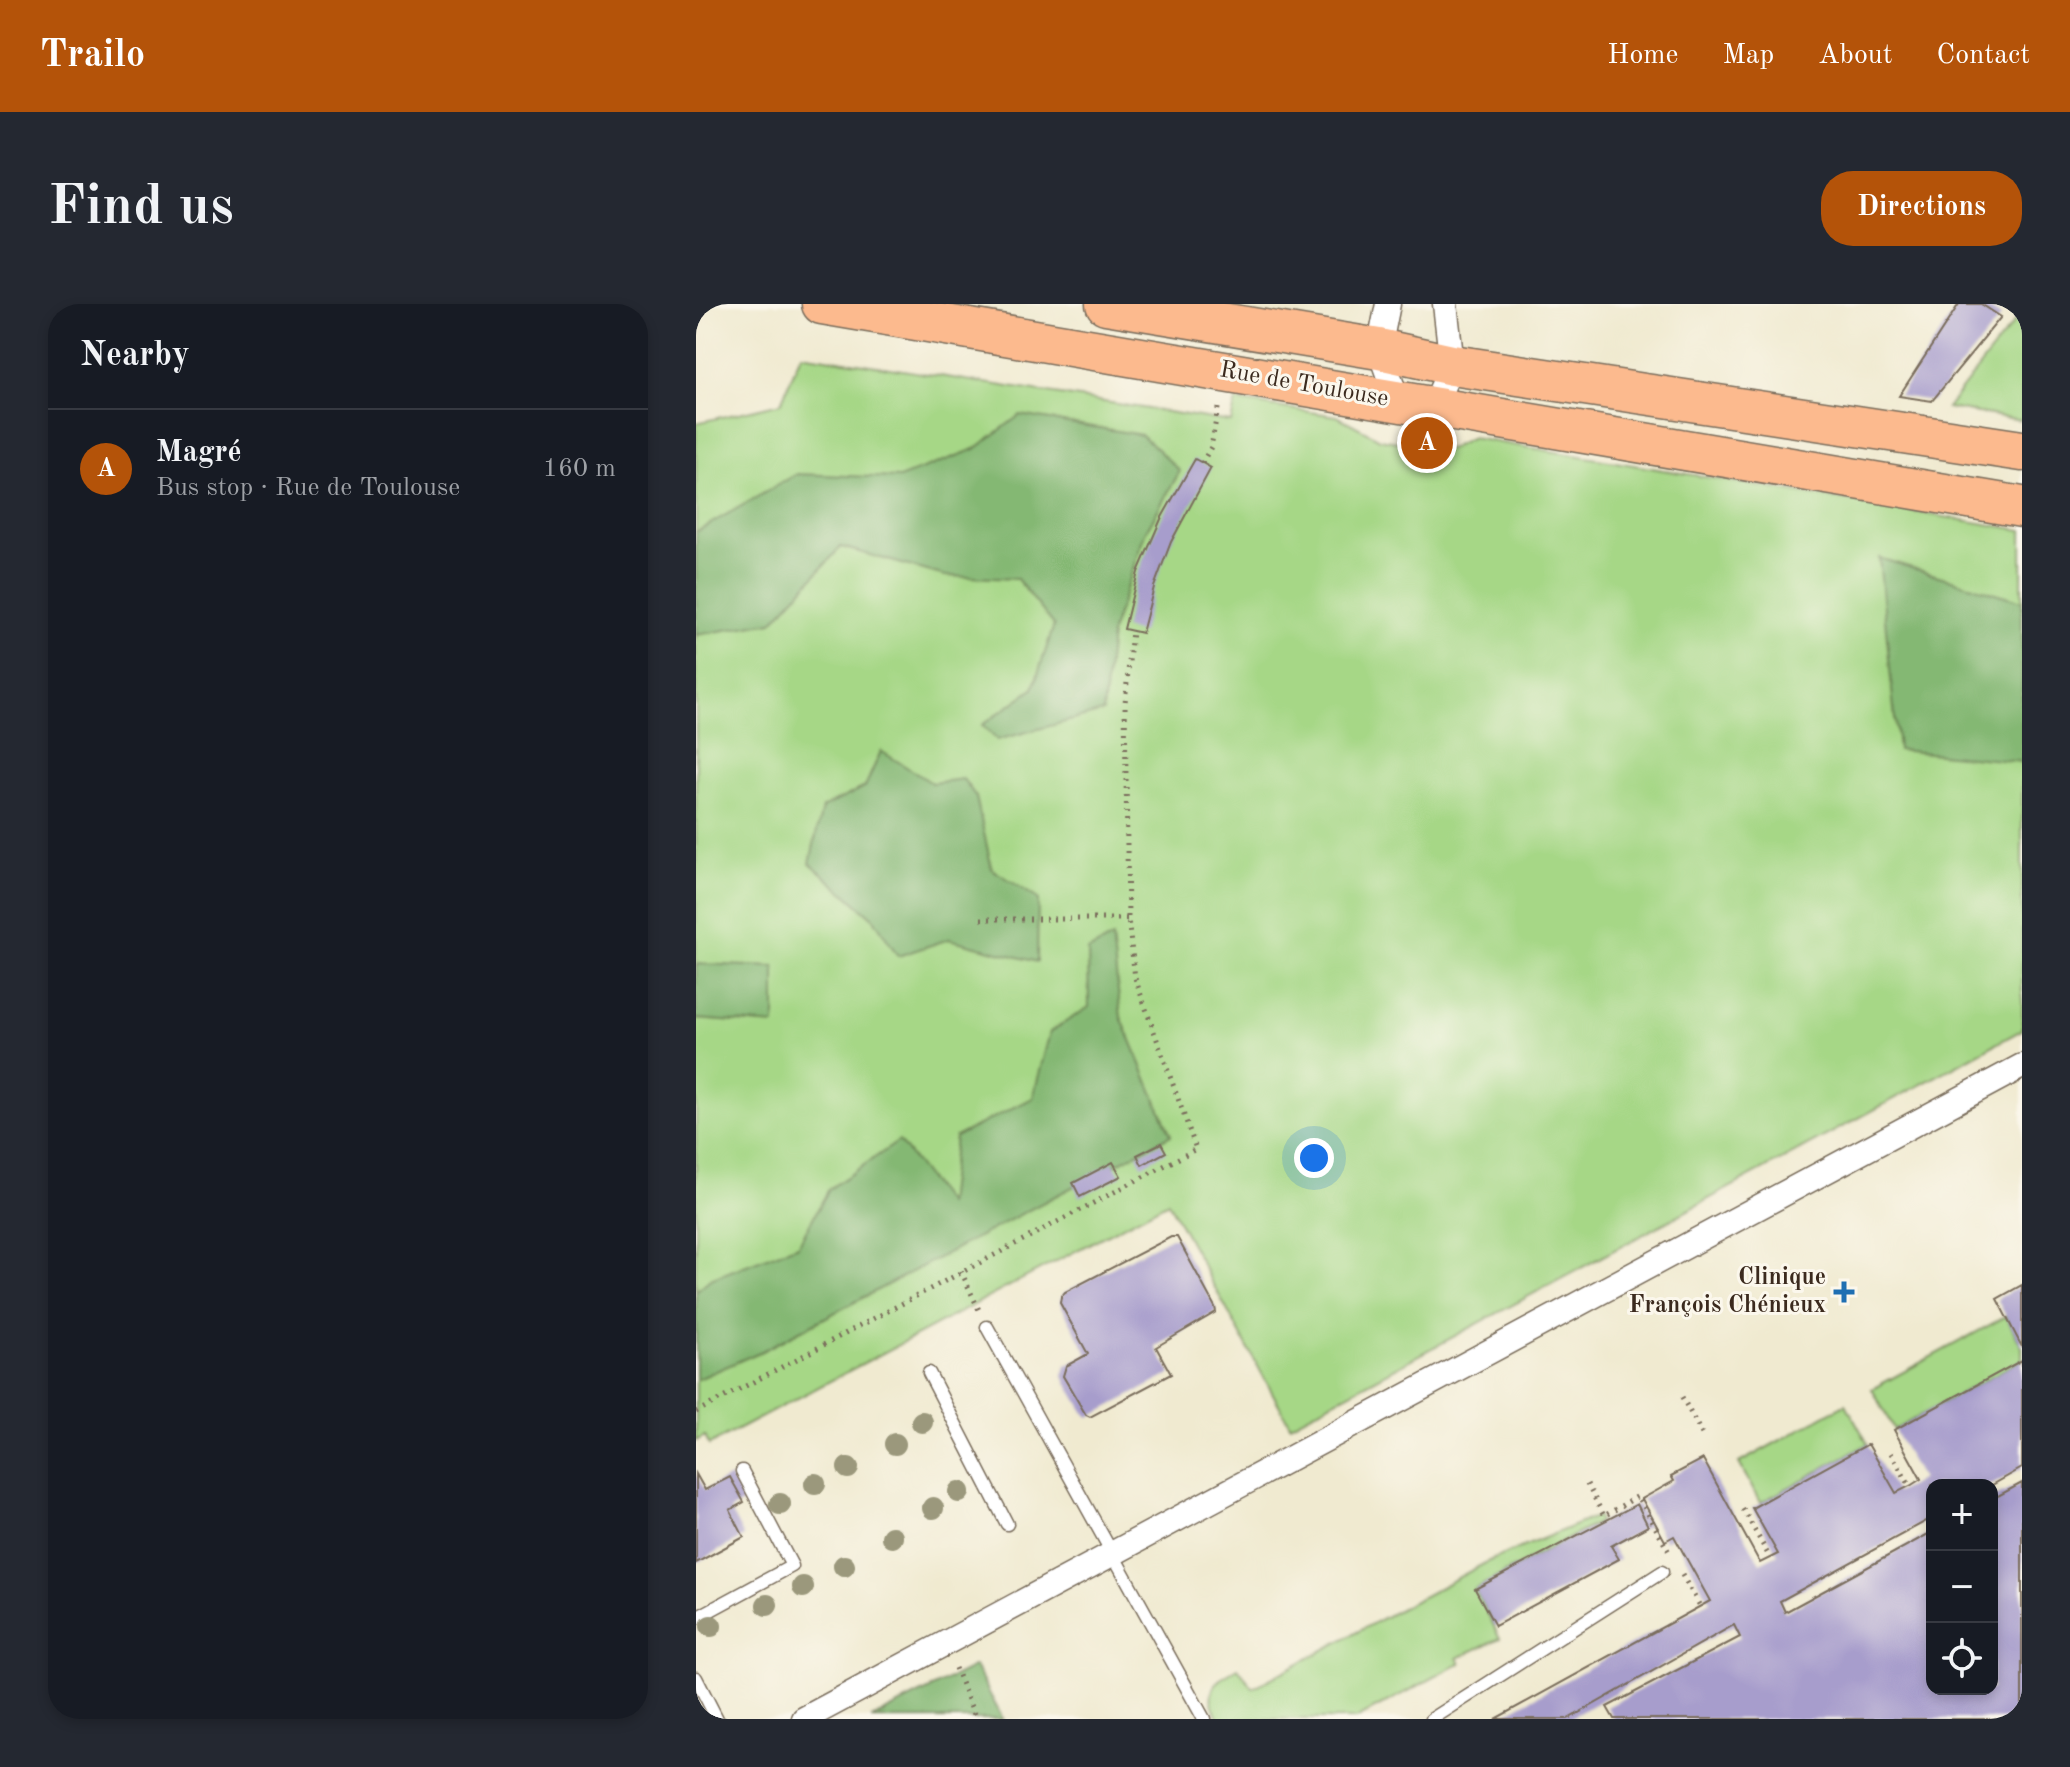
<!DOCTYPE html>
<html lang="en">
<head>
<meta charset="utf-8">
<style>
  body { margin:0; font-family:"Old Standard TT",serif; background:#242831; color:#f1f3f6 }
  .controls { position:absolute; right:24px; bottom:24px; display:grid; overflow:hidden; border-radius:16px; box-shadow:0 4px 12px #0003 }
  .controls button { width:72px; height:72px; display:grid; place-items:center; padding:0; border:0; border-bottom:2px solid #363941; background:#171b24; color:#f1f3f6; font:40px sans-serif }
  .you { position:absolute; left:618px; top:854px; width:28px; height:28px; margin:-20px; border:6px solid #fff; border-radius:50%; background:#1a73e8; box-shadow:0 0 0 12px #1a73e833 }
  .badge { display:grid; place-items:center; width:52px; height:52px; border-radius:50%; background:#b45309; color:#fff; font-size:26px; font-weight:700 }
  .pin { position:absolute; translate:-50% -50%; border:4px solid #fff; box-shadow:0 2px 8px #0006 }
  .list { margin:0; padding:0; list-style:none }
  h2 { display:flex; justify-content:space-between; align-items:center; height:104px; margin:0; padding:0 32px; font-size:34px }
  h2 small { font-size:26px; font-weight:400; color:#9ea1a6 }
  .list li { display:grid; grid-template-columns:52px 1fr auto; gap:24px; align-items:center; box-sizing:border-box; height:120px; padding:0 32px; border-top:2px solid #363941 }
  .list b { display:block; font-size:30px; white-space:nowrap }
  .list p { margin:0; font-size:26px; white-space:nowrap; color:#9ea1a6 }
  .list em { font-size:26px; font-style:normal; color:#9ea1a6 }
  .icon { flex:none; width:44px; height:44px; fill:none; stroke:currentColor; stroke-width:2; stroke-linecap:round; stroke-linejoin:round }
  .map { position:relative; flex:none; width:1326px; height:1415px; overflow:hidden; border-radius:32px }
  header { display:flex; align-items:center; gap:48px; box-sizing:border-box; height:112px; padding:0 40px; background:#b45309; color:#fff }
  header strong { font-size:38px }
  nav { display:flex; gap:44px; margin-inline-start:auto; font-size:28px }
  .intro { display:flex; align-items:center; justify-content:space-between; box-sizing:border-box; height:192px; padding:0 48px }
  h1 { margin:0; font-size:56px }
  .button { padding:20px 36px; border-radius:32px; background:#b45309; color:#fff; font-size:28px; font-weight:700 }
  main { display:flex; gap:48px; padding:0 48px }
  aside { flex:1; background:#171b24; border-radius:32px; box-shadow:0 4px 12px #0003 }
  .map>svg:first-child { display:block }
  .green { fill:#a6d786; stroke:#708052; stroke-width:2 }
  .forest { fill:#84b873; stroke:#607148; stroke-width:2 }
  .building { fill:#a79dcc }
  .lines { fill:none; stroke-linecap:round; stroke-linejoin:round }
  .lane-casing { stroke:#7a6d5c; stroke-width:15 }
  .street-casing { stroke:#7a6d5c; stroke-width:27 }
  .primary-casing { stroke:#7a6d5c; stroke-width:43 }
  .path { stroke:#7a6d5c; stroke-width:5; stroke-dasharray:2 6; stroke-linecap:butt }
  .lane { stroke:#fff; stroke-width:12 }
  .street { stroke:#fff; stroke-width:24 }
  .primary { stroke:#fcba8e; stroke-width:40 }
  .tree { fill:#9b987c }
  .poi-dot { fill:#1f6fb2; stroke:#fbf7ec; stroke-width:3 }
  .labels { text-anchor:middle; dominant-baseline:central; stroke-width:6; stroke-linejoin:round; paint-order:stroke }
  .street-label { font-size:24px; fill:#3b2a1e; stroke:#fbf7ec }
  .poi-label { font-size:24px; font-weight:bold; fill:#3b2a1e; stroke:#fbf7ec; text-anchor:end }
</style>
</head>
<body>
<header>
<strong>Trailo</strong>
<nav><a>Home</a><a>Map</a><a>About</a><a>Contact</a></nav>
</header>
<div class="intro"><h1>Find us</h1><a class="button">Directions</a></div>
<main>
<aside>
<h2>Nearby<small></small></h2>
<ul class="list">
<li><span class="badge">A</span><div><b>Magré</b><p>Bus stop · Rue de Toulouse</p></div><em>160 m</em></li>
</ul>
</aside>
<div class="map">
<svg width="1326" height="1415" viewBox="0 0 1326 1415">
  <rect width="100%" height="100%" fill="#fbf7ec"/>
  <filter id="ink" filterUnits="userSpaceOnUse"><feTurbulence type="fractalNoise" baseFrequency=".0125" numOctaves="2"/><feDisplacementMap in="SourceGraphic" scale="16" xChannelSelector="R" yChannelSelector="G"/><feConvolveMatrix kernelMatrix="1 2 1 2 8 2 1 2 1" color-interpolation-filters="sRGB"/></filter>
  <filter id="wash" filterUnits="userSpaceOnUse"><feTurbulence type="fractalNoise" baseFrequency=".006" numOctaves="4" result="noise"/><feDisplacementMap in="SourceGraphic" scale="32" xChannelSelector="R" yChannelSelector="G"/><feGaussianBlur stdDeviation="1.8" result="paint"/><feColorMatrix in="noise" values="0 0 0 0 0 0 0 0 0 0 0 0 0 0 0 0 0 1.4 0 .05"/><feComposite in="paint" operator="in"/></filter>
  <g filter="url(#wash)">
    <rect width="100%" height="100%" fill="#f0ead0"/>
    <g class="green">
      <polygon points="1326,8 1326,116 1251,104"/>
      <polygon points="105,50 535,118 540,97 641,112 684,135 751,146 776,134 1326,226 1326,726 594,1121 472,898 13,1141 9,1132 0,1137 0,119 85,99"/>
      <polygon points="1310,1012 1326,1043 1326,1056 1198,1126 1176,1085"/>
      <polygon points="1150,1100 1172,1140 1064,1199 1043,1159"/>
      <path d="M901,1212L903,1218L779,1285L804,1334L762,1354L765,1359L660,1415H523C507,1387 517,1379 542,1364L557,1384L793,1257Z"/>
    </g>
    <g class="forest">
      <polygon points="324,111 446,131 484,167 449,229 415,329 407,408 301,436 286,421 337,385 358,321 321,275 249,272 145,243 76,318 0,331 0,228 101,170 203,174 279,145"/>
      <polygon points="1183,254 1326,297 1326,458 1202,446"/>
      <polygon points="185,447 236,479 267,475 280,493 296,565 342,595 341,658 253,635 202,652 178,615 114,559 126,504 169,483"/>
      <polygon points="416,634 425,713 475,831 66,1047 0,1076 0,987 14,975 102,941 133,885 203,837 251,900 259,833 337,794 354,728 393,703 392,647"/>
      <polygon points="2,660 79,663 79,721 0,715 0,662"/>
      <polygon points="279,1362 307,1415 175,1415"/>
    </g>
    <g id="blocks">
      <g class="building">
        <polygon points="1263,0 1285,0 1305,13 1236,97 1203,92"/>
        <polygon points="499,155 515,164 475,238 458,283 446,329 428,325 442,268 465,215"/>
        <polygon points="465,839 470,848 446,861 441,851"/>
        <polygon points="417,858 425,872 384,893 377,879"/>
        <polygon points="475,933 481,933 519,1003 520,1008 460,1043 475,1070 394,1113 390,1111 367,1072 370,1062 392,1050 364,999 365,993 369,988"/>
        <polygon points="1326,981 1326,1043 1301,995"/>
        <polygon points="1326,1056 1326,1164 1296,1181 1236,1181 1236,1214 1084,1297 1089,1308 1236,1228 1236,1385 1296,1385 1296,1195 1326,1179 1326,1415 918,1415 911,1403 1044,1333 1038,1321 872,1415 799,1415 1014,1297 978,1232 969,1237 946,1195 978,1177 975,1172 1007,1155 1064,1259 1082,1250 1056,1204 1172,1140 1200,1189 1214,1182 1225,1175 1198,1126"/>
        <polygon points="0,1170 9,1186 34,1173 48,1198 34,1206 48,1233 0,1259"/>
        <polygon points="941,1200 952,1222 915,1242 923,1255 799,1322 779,1285"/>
      </g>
    </g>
  </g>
  <g filter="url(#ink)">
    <use href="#blocks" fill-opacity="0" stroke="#7a6d5c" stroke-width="2"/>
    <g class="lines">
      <defs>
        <g id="lane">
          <polyline points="291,1023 508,1415"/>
          <polyline points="233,1069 311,1220"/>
          <polyline points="0,1314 96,1262 46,1167"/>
          <polyline points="0,1374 21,1415"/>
          <polyline points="736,1415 966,1268"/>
        </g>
        <g id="street">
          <polyline points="692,0 683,45 702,98"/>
          <polyline points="737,104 756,61 749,0"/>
          <polyline points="108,1415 1326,762"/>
        </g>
        <g id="primary">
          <polyline points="126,0 1326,203"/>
          <polyline points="410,0 683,45 756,61 1326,147"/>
        </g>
      </defs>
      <use href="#lane" class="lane-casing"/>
      <use href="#street" class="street-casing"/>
      <use href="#primary" class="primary-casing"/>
      <g class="path">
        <polyline points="506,159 515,143 523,99"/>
        <polyline points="285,615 432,615"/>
        <polyline points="265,967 283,1006"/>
        <polyline points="986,1093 1007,1132"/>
        <polyline points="0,1108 500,845 439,674 432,615 429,399 436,327"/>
        <polyline points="1195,1149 1214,1182"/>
        <polyline points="891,1180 908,1212 942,1192 973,1248"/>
        <polyline points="1047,1205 1074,1254"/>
        <polyline points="986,1271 1004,1302"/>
        <polyline points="259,1364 280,1415"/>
      </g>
      <use href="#lane" class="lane"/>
      <use href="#street" class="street"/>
      <use href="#primary" class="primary"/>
    </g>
    <g class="tree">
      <circle cx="226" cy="1118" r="11"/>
      <circle cx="199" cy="1140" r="11"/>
      <circle cx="152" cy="1164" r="11"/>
      <circle cx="119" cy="1180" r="11"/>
      <circle cx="263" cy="1188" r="11"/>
      <circle cx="84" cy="1200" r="11"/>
      <circle cx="237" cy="1204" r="11"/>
      <circle cx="196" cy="1233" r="11"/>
      <circle cx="148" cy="1262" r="11"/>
      <circle cx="107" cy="1283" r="11"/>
      <circle cx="71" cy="1301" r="11"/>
      <circle cx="15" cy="1322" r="11"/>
    </g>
  </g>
  <path class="poi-dot" d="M1144 976h8v8h8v8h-8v8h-8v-8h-8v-8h8z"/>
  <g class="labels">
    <g class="street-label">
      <text transform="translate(608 81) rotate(10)">Rue de Toulouse</text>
    </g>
    <g class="poi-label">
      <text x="1130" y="974">Clinique<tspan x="1130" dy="28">François Chénieux</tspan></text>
    </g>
  </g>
</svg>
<div class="controls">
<button>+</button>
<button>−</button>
<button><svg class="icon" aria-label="locate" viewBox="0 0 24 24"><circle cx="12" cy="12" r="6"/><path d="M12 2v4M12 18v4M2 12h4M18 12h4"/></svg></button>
</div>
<div class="you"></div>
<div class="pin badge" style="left:731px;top:139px">A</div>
</div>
</main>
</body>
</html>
